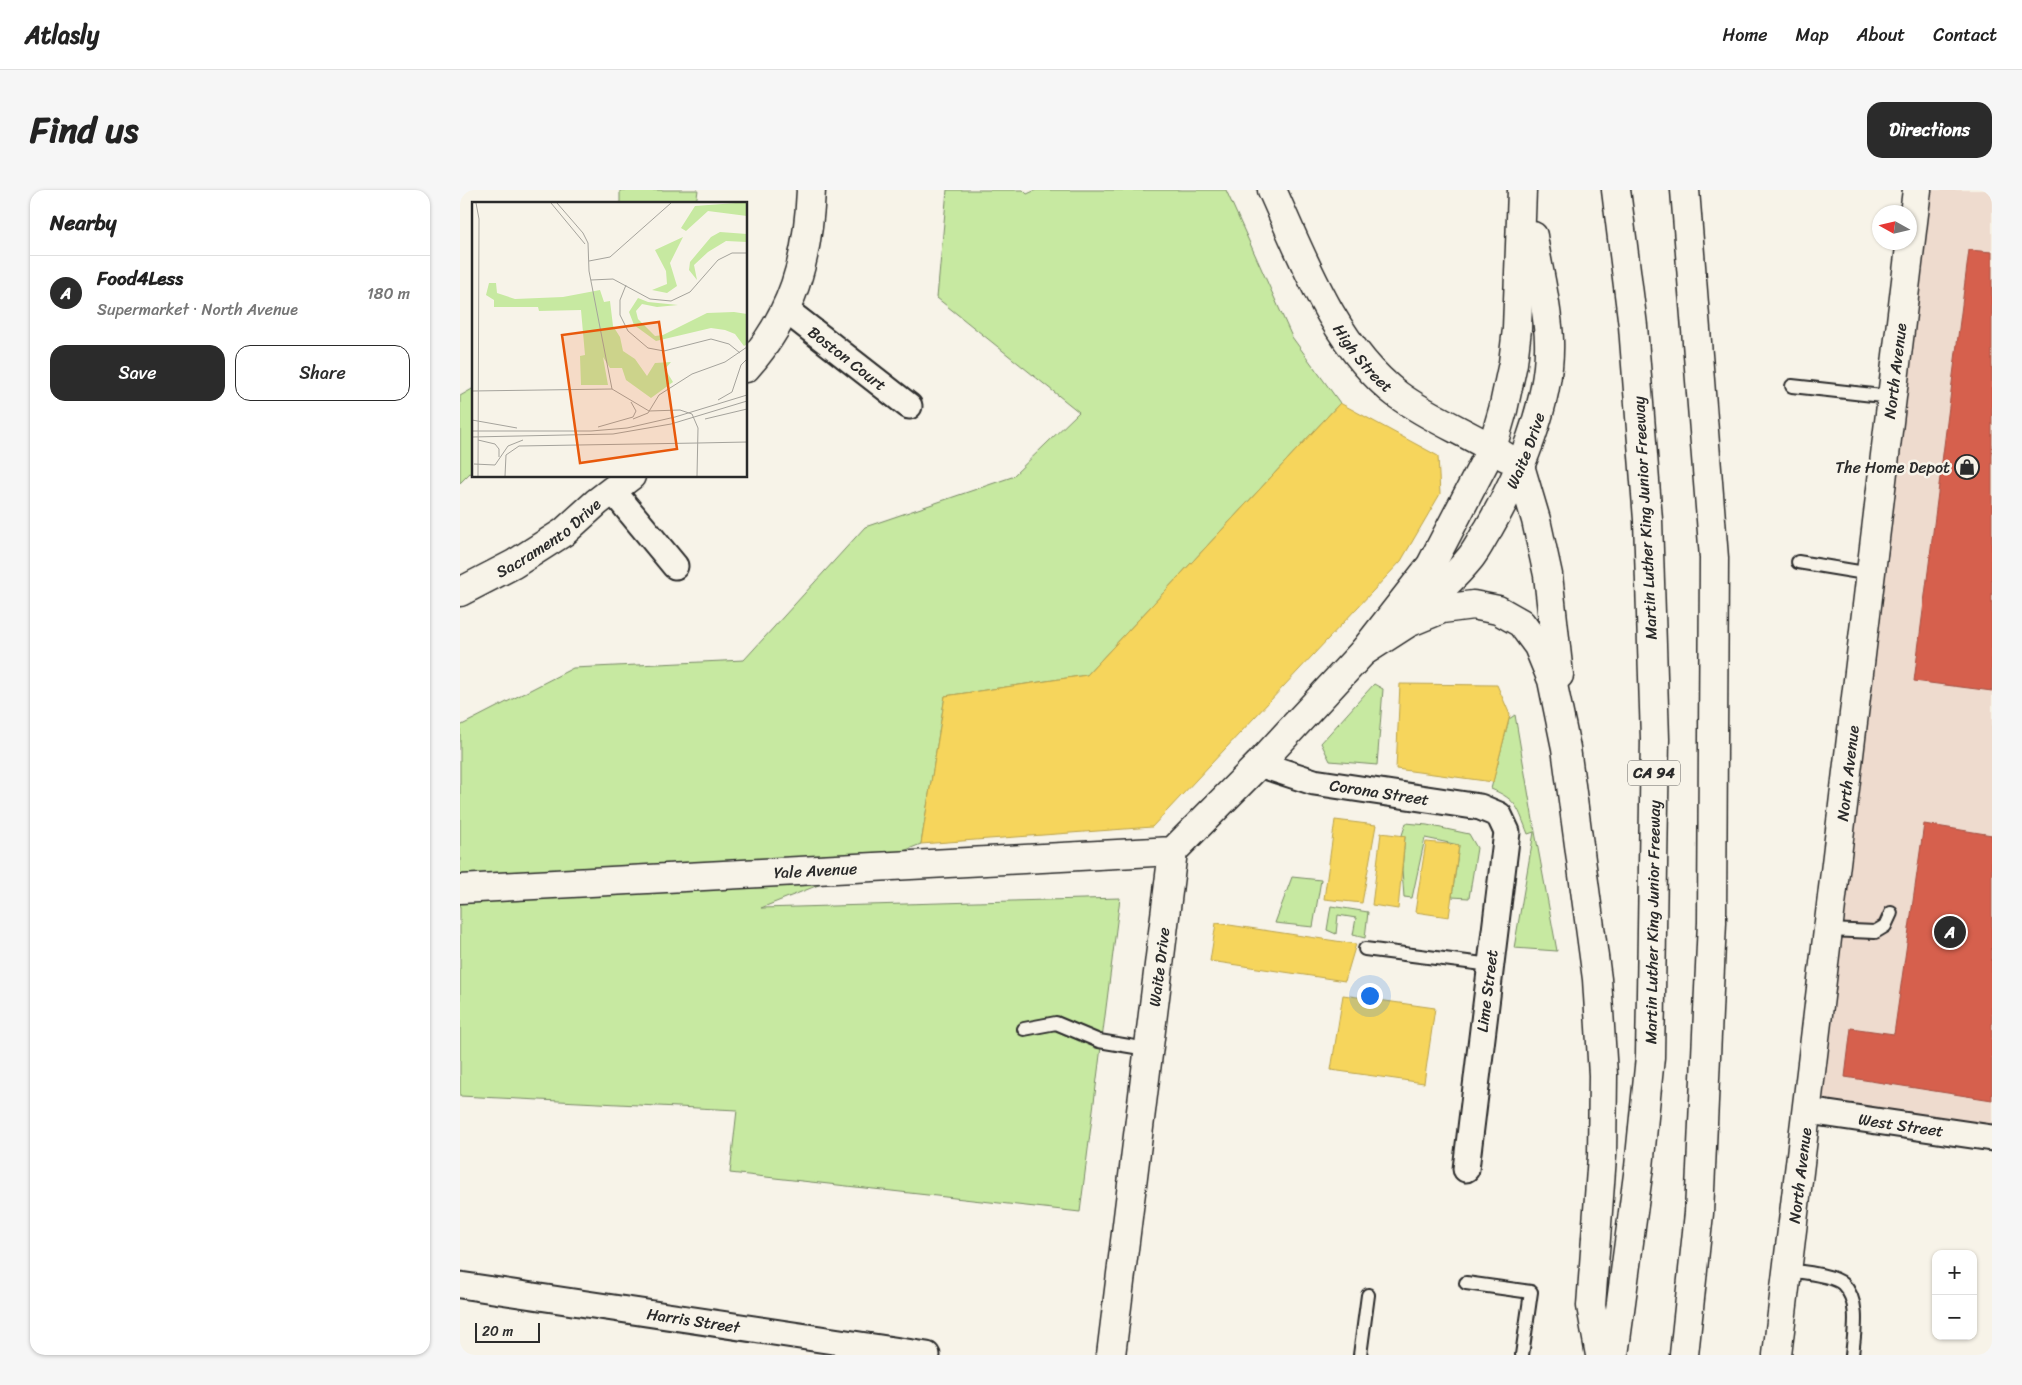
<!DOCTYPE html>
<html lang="en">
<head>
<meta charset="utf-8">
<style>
  body { margin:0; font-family:Sriracha,sans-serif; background:#f6f6f6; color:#222 }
  .controls { position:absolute; right:15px; bottom:15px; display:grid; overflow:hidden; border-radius:10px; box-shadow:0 1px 4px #0004 }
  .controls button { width:45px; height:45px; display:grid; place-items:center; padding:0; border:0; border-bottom:1px solid #e0e0e0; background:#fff; color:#222; font:25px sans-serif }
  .compass { position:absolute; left:1412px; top:15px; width:45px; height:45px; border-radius:50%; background:#fff; box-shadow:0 1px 4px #0004; rotate:278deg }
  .scale { position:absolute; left:15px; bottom:12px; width:65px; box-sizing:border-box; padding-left:5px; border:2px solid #2b2b2b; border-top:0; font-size:14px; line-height:18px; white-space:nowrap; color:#2b2b2b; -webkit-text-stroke:4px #f7f3e8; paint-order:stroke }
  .you { position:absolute; left:909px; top:805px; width:18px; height:18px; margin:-12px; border:4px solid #fff; border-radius:50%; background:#1a73e8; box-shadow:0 0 0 8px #1a73e833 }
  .badge { display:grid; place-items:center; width:32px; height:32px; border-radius:50%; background:#2b2b2b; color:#fff; font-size:16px; font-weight:700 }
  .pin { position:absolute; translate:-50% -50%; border:2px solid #fff; box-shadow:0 1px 5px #0006 }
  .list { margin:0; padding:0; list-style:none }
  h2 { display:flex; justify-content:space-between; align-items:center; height:65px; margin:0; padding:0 20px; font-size:21px }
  h2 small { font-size:16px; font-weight:400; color:#767676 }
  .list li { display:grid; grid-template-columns:32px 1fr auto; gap:15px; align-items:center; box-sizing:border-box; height:75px; padding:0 20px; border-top:1px solid #e0e0e0 }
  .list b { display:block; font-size:19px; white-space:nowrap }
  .list p { margin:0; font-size:16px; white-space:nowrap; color:#767676 }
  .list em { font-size:16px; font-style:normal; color:#767676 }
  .actions { display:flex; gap:10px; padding:15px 20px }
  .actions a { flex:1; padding:11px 0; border:1px solid #2b2b2b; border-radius:15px; text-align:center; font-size:18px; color:#2b2b2b }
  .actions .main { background:#2b2b2b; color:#fff }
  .map { position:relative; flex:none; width:1532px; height:1165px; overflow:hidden; border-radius:15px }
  header { display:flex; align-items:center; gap:30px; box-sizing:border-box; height:70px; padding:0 25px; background:#fff; border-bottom:1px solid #e0e0e0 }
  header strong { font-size:24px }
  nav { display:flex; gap:28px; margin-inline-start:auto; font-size:18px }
  .intro { display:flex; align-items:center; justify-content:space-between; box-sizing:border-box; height:120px; padding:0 30px }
  h1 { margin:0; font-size:35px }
  .button { padding:12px 22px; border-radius:15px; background:#2b2b2b; color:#fff; font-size:18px; font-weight:700 }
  main { display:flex; gap:30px; padding:0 30px }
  aside { flex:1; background:#fff; border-radius:15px; box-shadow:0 1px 4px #0004 }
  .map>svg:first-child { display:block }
  .built { fill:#eedbce }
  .green { fill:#c7e9a1; stroke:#798a66 }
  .homes { fill:#f6d55c; stroke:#b9a24d }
  .shops { fill:#d6604d; stroke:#a35043 }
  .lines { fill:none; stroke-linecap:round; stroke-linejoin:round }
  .service-casing { stroke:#2b2b2b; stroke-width:16 }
  .minor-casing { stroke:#2b2b2b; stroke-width:29 }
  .tertiary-casing { stroke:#2b2b2b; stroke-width:31 }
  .secondary-casing { stroke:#2b2b2b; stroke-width:31 }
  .motorway-casing { stroke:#2b2b2b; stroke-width:31 }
  .service { stroke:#f7f3e8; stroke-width:12 }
  .minor { stroke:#f7f3e8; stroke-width:25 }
  .tertiary { stroke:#f7f3e8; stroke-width:28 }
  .secondary { stroke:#f7f3e8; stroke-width:28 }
  .motorway { stroke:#f7f3e8; stroke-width:28 }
  .labels { text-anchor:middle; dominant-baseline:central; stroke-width:5; stroke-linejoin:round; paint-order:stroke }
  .shield { fill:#f7f3e8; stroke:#686764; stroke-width:1 }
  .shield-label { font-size:15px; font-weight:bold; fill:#2b2b2b }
  .street-label { font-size:16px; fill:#2b2b2b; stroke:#f7f3e8 }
  .poi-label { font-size:16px; fill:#2b2b2b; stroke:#f7f3e8; text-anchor:end }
  .inset-road { fill:none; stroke:#a5a39c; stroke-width:1 }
  .view { fill:#e8590c; fill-opacity:0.15; stroke:#e8590c; stroke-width:2.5 }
  .inset-edge { fill:none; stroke:#2b2b2b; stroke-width:2.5 }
</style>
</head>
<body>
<header>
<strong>Atlasly</strong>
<nav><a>Home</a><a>Map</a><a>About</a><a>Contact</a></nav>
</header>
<div class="intro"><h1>Find us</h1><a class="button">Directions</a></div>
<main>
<aside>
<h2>Nearby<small></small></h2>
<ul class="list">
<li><span class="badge">A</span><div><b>Food4Less</b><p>Supermarket · North Avenue</p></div><em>180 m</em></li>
</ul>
<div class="actions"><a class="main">Save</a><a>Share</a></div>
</aside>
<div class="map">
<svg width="1532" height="1165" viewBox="0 0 1532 1165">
  <rect width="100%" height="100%" fill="#f7f3e8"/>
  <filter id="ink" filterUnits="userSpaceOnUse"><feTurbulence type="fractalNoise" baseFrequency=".02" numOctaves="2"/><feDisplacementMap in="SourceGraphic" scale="10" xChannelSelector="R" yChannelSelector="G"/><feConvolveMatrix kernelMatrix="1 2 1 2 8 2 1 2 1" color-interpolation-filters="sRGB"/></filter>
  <g filter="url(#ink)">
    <polygon class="built" points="1464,0 1532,0 1532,942 1355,916"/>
    <g class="green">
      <polygon points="160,0 238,0 236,14 160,14"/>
      <polygon points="487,0 563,0 567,4 576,0 766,0 832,147 880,213 627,485 485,506 461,654 301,718 660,708 620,1022 270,983 277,920 0,906 0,536 113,478 284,470 405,337 552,287 619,222 477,108"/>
      <polygon points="14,198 14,279 0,293 0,206"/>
      <polygon points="914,494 923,499 917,575 870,571 861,553"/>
      <path d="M1055,525L1075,642L1097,761L1054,758L1074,642L1068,644C1058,619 1058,610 1031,599L1049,529Z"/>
      <polygon points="946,633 967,635 1009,644 1017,658 1009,708 992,707 999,655 965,648 952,708 944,707 942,680 945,647 942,645"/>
      <polygon points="832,687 861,690 853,737 815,733"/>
      <polygon points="871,716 908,722 905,748 893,745 896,728 878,725 876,744 867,740"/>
    </g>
    <g class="homes">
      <polygon points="880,213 978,266 980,304 941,371 692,637 461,654 485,506 627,485"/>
      <polygon points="940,494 1037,495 1050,525 1033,592 936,579"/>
      <polygon points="875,630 916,635 902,713 864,709"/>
      <polygon points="921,643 945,646 938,719 912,715"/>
      <polygon points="966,652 999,655 989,727 955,722"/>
      <polygon points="756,733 896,754 885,791 750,771"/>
      <polygon points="883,805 975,818 964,893 871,880"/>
    </g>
    <g class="shops">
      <polygon points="1509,60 1532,62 1532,501 1454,491"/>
      <polygon points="1464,634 1532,645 1532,910 1385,887 1391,838 1434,844"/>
    </g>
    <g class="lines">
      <defs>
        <g id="service">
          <polyline points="1332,196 1431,207"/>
          <polyline points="1338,372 1411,384"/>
          <polyline points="1369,740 1415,742 1425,736 1431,723"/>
          <polyline points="905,759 1031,775"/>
          <polyline points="564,839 596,833 639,851 687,859"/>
          <path d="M1328,1080C1341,1082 1374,1085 1383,1094C1401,1112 1394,1144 1392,1165"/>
          <polyline points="1006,1093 1071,1102 1062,1165"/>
          <polyline points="900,1165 908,1105"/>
        </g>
        <g id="minor">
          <path id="s1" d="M326,120L449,216"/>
          <polyline points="153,301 215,376"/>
          <path id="s2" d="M799,574L854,592L1020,617L1039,625L1047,642L1006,979"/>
          <path id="s3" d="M1348,921L1532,948"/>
          <path id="s4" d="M0,1095L467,1165"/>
        </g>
        <g id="tertiary">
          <path d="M286,178C333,125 348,70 351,0"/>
          <path id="s5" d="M0,402L54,374L104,342L137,312L171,286"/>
          <path id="s6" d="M651,1165L713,661"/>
          <path id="s7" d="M1317,1165C1367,777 1408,388 1457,0"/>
        </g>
        <g id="secondary">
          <path id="s8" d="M812,0C843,69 876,158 938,205C972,230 1011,244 1046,267"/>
          <path id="s9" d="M942,432C966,413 991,392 1011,367C1018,358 1023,347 1029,338C1059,286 1091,212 1089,151C1088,116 1078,81 1073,46"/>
          <path id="s10" d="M0,699L713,661L799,574L903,462L971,375L1032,258L1043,220L1053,173L1057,139L1062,0"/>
        </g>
        <g id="motorway">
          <polyline points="1060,276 1076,330 1088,385 1099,485"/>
          <polyline points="903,462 948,433 982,419 1013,415 1038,420 1061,433 1078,456 1092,490 1106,558 1137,789 1143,885 1142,966 1131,1116 1140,1165"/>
          <path id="s11" d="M1154,1165L1179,977L1190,867L1195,549L1188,330L1173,136L1156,0"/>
          <polyline points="1224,1165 1239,1023 1252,732 1254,368 1225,0"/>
        </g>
      </defs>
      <use href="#service" class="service-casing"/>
      <use href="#minor" class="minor-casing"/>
      <use href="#tertiary" class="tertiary-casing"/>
      <use href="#secondary" class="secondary-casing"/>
      <use href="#motorway" class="motorway-casing"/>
      <use href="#service" class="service"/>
      <use href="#minor" class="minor"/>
      <use href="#tertiary" class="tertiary"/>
      <use href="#secondary" class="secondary"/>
      <use href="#motorway" class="motorway"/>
    </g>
  </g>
  <defs>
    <symbol id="shop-ring" viewBox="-11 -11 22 22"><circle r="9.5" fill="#f7f3e8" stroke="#2b2b2b" stroke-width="1.5"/><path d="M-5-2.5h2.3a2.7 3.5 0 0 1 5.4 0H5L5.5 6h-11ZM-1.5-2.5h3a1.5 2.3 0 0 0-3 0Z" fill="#2b2b2b"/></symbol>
  </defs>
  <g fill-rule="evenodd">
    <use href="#shop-ring" x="1493" y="263" width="28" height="28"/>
  </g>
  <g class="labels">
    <rect class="shield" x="1168" y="570.5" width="52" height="25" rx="4"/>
    <g class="shield-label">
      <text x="1194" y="583">CA 94</text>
    </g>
    <g class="street-label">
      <text stroke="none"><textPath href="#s8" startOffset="192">High Street</textPath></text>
      <text stroke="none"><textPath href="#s1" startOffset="78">Boston Court</textPath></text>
      <text stroke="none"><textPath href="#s7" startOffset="991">North Avenue</textPath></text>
      <text stroke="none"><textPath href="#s9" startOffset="215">Waite Drive</textPath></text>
      <text transform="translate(1185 328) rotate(-93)">Martin Luther King Junior Freeway</text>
      <text stroke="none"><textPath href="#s5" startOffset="104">Sacramento Drive</textPath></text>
      <text stroke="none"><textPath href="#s7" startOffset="586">North Avenue</textPath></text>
      <text stroke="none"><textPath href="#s2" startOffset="124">Corona Street</textPath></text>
      <text stroke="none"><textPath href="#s10" startOffset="356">Yale Avenue</textPath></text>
      <text stroke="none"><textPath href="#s11" startOffset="435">Martin Luther King Junior Freeway</textPath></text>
      <text stroke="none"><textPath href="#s6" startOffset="391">Waite Drive</textPath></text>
      <text transform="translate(1027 801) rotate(-83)">Lime Street</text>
      <text stroke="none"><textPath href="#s3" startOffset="94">West Street</textPath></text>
      <text stroke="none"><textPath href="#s7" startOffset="181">North Avenue</textPath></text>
      <text stroke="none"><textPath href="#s4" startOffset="236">Harris Street</textPath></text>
    </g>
    <g class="poi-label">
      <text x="1490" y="277">The Home Depot</text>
    </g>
  </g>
  <g transform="translate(12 12)">
    <rect width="275" height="275" fill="#f7f3e8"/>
    <path d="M264,1H275V14L236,9L214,29L209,26L223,4ZM248,30L275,32V40L254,39L236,50L222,63L225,78L217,68L218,60L239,35ZM211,35L198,61L205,84L195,91L180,88L195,82L194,69L183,48ZM17,81H24L25,91L43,97L91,95L128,88L132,100L138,99L141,124L148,135L151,149L163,157L175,174L183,161L199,160L193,167L201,180L179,196L154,178L150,166H138L131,155L136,183H109L108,154L113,153L109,108L67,109L66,105H22V98L14,93ZM166,96L176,100L206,103L185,105L170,102L164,109L166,117L183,134L191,133L235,111L262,110L275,112V142L272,144L263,132L253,128L239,126L184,139L162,123L157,110Z" fill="#c7e9a1"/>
    <path class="inset-road" d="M4,1L7,17L6,274M79,1L113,42M85,1L111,31L116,41L117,69L140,187L177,209L208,208L220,212L226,226L225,274M117,59L138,55L199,1M119,78L141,77L178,97L199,99L218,90L246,58L260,51H275M154,83L148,98V113L156,129L176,146L192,149L239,137L257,142L268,151M0,189L140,187M246,198L260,190L269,163L275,157M176,211L187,193L220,172L253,160L275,145M161,217L176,211M233,217L275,207M0,218L45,226M126,225L161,215L164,209L159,200M0,229H119L155,226L203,215L275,193M0,235L141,232L199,222L275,199M6,238L23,242L27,247V255M226,241L275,240M2,262L23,263L36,244L51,238M33,274L34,253L47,244L226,241"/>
    <path class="view" d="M187,120L205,247L108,261L90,133Z"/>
    <rect width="275" height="275" class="inset-edge"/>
  </g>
</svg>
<div class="controls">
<button>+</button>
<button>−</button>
</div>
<svg class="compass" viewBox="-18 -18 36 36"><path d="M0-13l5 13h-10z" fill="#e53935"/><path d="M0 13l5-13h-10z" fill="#767676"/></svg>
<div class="scale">20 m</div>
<div class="you"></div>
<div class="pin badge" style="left:1490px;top:742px">A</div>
</div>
</main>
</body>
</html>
